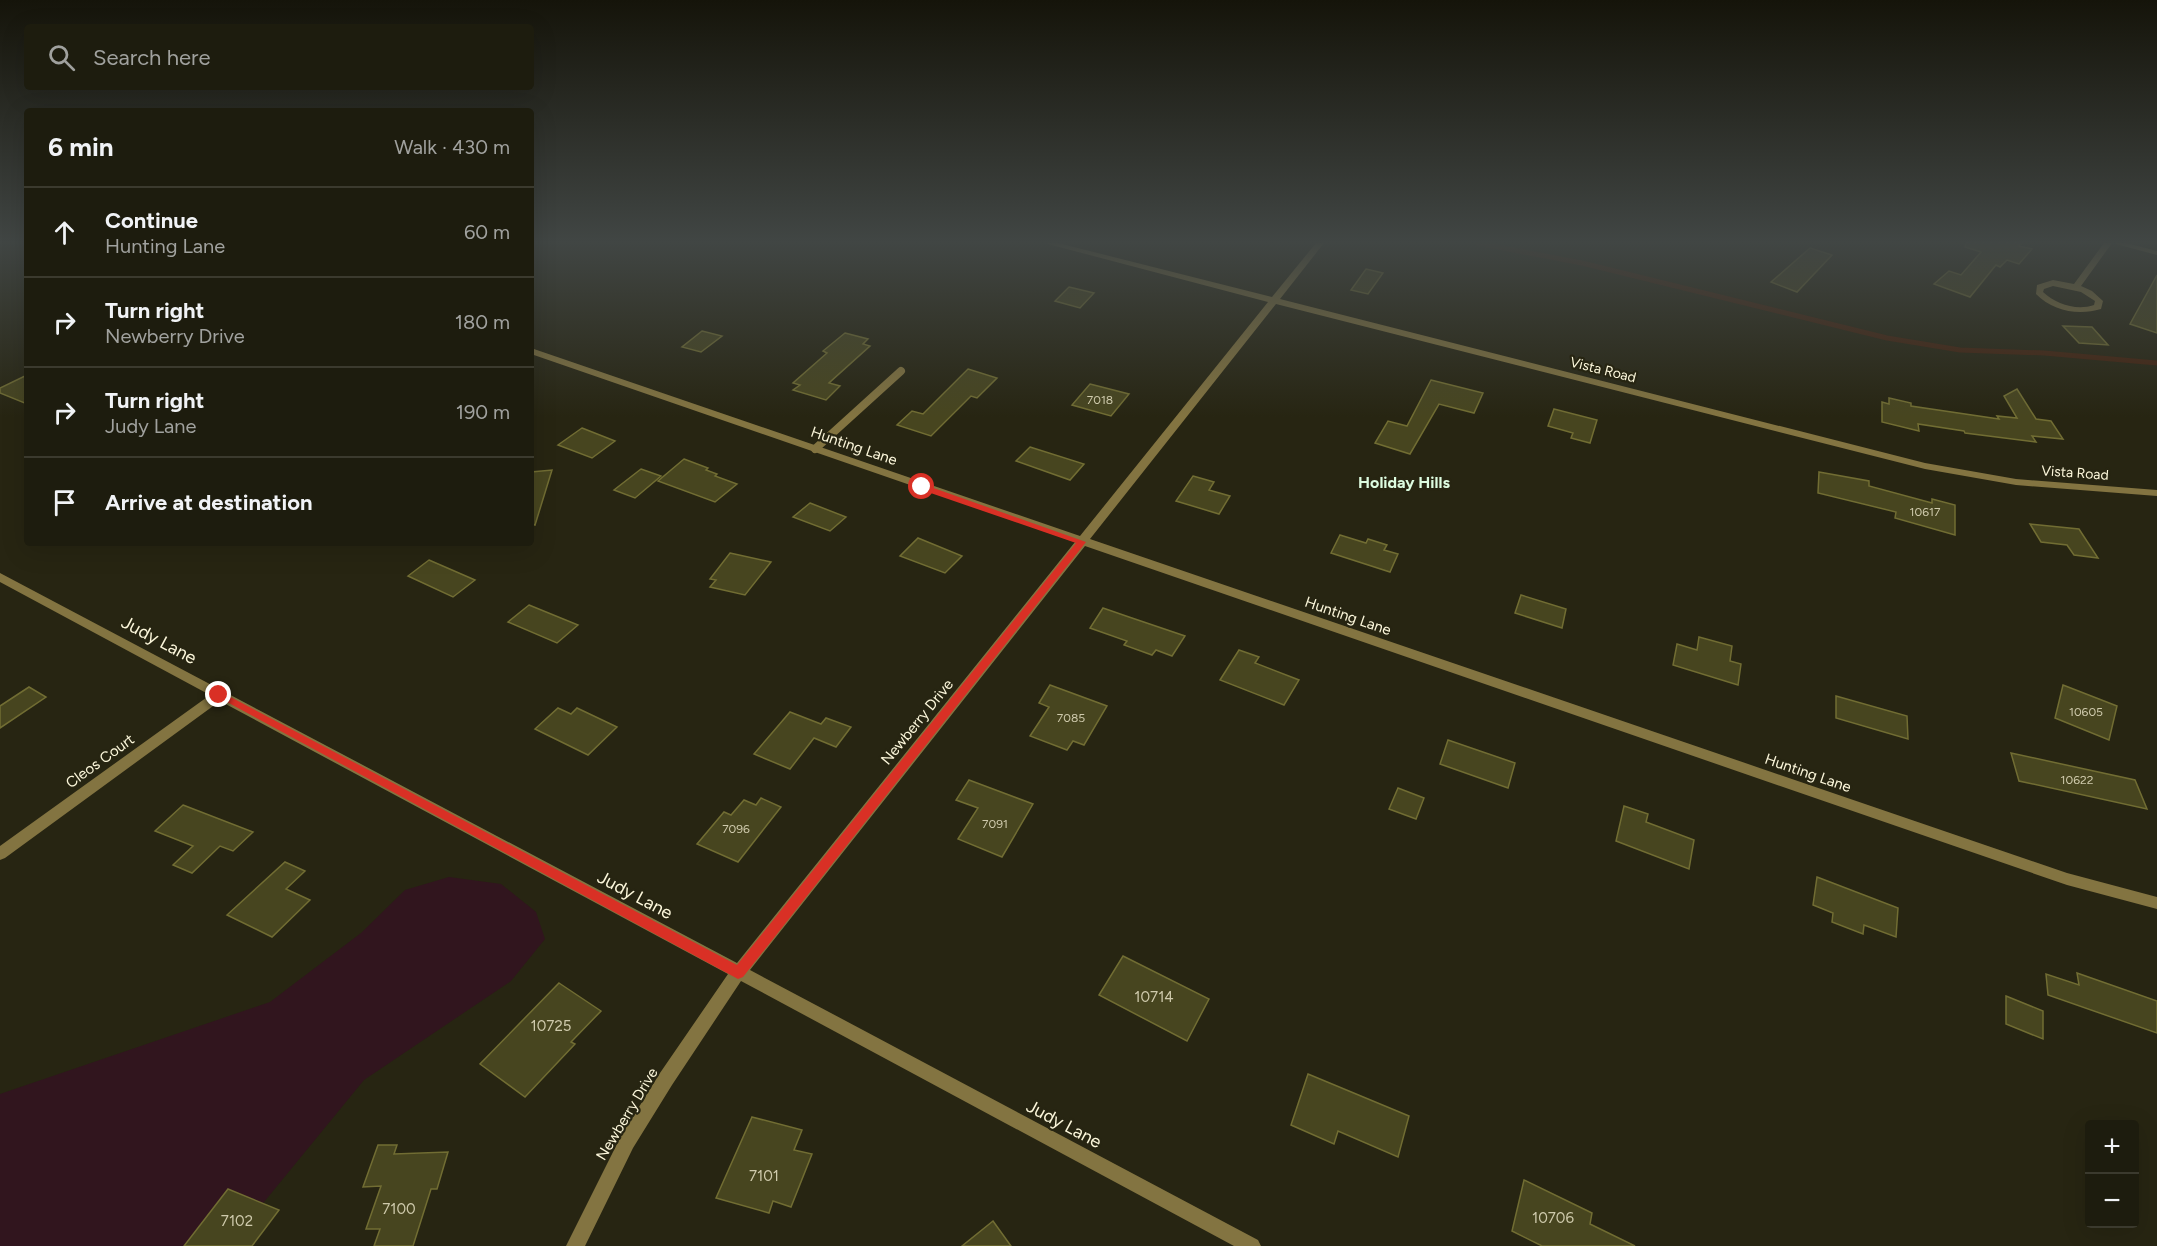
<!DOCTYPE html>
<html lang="en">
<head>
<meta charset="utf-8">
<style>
  body { margin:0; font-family:Figtree,sans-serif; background:#2a291c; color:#f1f3f6 }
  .controls { position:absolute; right:18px; bottom:18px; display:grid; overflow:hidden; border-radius:6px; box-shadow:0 6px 24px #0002 }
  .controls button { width:54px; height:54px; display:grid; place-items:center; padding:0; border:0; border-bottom:2px solid #3b3a2e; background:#1d1c0e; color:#f1f3f6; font:30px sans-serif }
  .stop { position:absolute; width:18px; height:18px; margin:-14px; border:4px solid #d93025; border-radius:50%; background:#fff }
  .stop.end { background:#d93025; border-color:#fff; box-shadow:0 2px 6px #0008 }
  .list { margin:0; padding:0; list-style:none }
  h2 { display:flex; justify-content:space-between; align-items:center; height:78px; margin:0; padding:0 24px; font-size:26px }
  h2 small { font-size:20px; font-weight:400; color:#a0a19e }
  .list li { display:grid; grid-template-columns:39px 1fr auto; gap:18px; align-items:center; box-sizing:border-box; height:90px; padding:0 24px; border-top:2px solid #3b3a2e }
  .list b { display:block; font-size:22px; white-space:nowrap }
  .list p { margin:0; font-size:20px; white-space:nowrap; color:#a0a19e }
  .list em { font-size:20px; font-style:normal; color:#a0a19e }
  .icon { flex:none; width:33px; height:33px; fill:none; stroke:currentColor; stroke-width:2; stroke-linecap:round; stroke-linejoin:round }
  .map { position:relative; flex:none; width:2157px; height:1246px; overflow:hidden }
  .search { position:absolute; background:#1d1c0e; box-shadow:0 6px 24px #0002; left:24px; top:24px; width:510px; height:66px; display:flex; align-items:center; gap:15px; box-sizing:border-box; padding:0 21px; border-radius:6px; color:#a0a19e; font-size:22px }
  .panel { position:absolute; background:#1d1c0e; box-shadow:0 6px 24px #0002; left:24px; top:108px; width:510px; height:438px; border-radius:6px }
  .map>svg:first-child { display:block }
  .green { fill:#31151e }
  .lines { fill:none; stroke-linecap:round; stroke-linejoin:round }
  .stream { stroke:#44230f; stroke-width:5 }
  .building { fill:#47451f; stroke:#716d33; stroke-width:1.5 }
  .service { stroke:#837441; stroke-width:8 }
  .minor { fill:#837441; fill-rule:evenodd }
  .route { fill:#d93025 }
  .labels { text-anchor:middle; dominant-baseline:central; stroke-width:4.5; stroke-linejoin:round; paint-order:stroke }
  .number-label { font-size:12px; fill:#cfcaac }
  .far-street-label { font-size:14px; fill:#fcf7db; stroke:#272512 }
  .street-label { font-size:15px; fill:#fcf7db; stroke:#272512 }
  .near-number-label { font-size:15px; fill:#cfcaac }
  .neighbourhood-label { font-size:16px; font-weight:bold; fill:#ddfce0; stroke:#272512 }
  .near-street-label { font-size:18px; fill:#fcf7db; stroke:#272512 }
</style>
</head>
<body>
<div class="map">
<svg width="2157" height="1246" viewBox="0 0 2157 1246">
  <rect width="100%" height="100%" fill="#272512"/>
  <polygon class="green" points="449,877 501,884 536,912 545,939 511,981 364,1080 255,1213 248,1246 0,1246 0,1094 270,1002 361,933 405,890"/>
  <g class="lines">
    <polyline class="stream" points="1477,243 1582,263 1887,338 1960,350 2044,353 2157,363"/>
  </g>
  <g class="building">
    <polygon points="1966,243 2022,243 2019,246 2032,249 2019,264 2007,260 2000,267 1996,265 1970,297 1934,284 1949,271 1961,275 1981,252 1965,247"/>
    <polygon points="1810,248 1832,255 1797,292 1771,282"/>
    <polygon points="1366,269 1383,273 1368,294 1351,290"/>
    <polygon points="2157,275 2157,333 2130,324"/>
    <polygon points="1069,287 1094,293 1080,308 1055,301"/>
    <polygon points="2063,326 2092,327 2108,345 2079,343"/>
    <polygon points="702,331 722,336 701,352 682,347"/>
    <polygon points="845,333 868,339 863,344 870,346 829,383 840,386 826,400 793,390 800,385 793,383 827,353 823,351"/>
    <polygon points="968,369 997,378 977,398 971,396 931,436 897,425 912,411 923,414"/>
    <polygon points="27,375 27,404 0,393 0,388"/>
    <polygon points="1431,380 1483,393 1474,413 1439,404 1410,454 1375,443 1388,421 1407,426"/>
    <polygon points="1090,384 1129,394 1111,416 1072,405"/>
    <polygon points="2017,389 2036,419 2051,421 2063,439 2032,436 2036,442 1965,433 1964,431 1918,424 1919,431 1882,422 1882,402 1889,404 1889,398 1911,403 1911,406 1999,419 1997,416 2017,418 2004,396"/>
    <polygon points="1554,409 1597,420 1590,443 1571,438 1573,433 1548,426"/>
    <polygon points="582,428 615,441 592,458 558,445"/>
    <polygon points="1030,447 1084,464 1070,480 1016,461"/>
    <polygon points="684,459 708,468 706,470 717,474 715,476 737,484 715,502 658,481"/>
    <polygon points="641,469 661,476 635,498 614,490"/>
    <polygon points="552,470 535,525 531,524 531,472"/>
    <polygon points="1819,472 1869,481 1869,486 1932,503 1932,499 1955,505 1955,535 1895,518 1896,512 1818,493"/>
    <polygon points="1193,476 1214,482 1209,490 1230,496 1219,514 1176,501"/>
    <polygon points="810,503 846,517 830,531 793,517"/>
    <polygon points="2030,524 2079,529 2098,558 2074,555 2067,545 2041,542"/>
    <polygon points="1340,535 1366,543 1368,539 1387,545 1384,550 1398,554 1390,572 1331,553"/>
    <polygon points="918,538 962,556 945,573 900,556"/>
    <polygon points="730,553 771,562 745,595 710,587 716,580 710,579"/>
    <polygon points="429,560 475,580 453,597 408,576"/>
    <polygon points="1521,595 1566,609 1562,628 1515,613"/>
    <polygon points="529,605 578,625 557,643 508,622"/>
    <polygon points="1103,608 1129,617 1185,636 1172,656 1156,650 1152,655 1124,645 1127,641 1090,628"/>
    <polygon points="1699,637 1732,646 1730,661 1741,664 1738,685 1673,665 1677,644 1697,650"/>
    <polygon points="1239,650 1259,657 1255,663 1299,680 1284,705 1220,680"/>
    <polygon points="1050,685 1107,706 1084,745 1073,741 1067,750 1030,736 1049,707 1039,703"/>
    <polygon points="2063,685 2117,706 2109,740 2055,718"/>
    <polygon points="29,687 46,697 0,728 0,706"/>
    <polygon points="1836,696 1907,716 1908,739 1836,718"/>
    <polygon points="558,708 571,714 577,708 617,727 588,755 535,729"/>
    <polygon points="790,712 821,724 826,718 851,727 836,747 814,738 790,769 754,754"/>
    <polygon points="1448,740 1515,763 1508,788 1440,764"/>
    <polygon points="2011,753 2135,780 2147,809 2019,781"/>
    <polygon points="969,780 1033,804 1002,857 958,839 978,808 956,800"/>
    <polygon points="1398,788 1424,798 1416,819 1389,809"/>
    <polygon points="761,798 781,807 738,862 697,844 724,812 731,815 744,800 756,805"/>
    <polygon points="183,805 253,832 233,851 220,846 192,873 173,865 193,846 155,831"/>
    <polygon points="1624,806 1648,814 1646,822 1694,840 1689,869 1616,841"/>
    <polygon points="285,862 305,871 286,889 310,900 272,937 227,915"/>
    <polygon points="1817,877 1898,908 1896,937 1864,925 1863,934 1832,922 1833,913 1813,905"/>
    <polygon points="1123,956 1209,999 1187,1041 1099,995"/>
    <polygon points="2077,973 2157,1001 2157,1033 2048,995 2046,974 2079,985"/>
    <polygon points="559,983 601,1011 571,1042 575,1044 525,1097 480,1064"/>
    <polygon points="2006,996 2043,1011 2043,1039 2006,1024"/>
    <polygon points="1308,1074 1409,1116 1398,1157 1338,1131 1334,1144 1291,1125"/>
    <polygon points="752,1117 802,1130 794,1150 812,1154 791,1207 773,1201 769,1213 716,1198"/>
    <polygon points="378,1145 397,1145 394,1154 448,1152 437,1189 431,1189 413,1246 374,1246 380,1229 366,1229 381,1186 363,1187"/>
    <polygon points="1524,1180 1592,1213 1590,1224 1635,1246 1542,1246 1512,1231"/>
    <polygon points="228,1189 279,1210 252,1246 184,1246"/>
    <polygon points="993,1221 1011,1246 962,1246"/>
  </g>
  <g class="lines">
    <polyline class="service" points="815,449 901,371"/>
    <g class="minor">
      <polygon points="1044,243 1058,243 1272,297 1316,243 1324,243 1280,299 1925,463 2016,479 2157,490 2157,496 2016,485 1925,469 1276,304 1090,539 2067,873 2157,897 2157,909 2067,885 1085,546 750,970 1258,1240 1261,1246 1234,1246 741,981 672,1085 633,1148 585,1246 566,1246 621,1136 660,1073 728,974 220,701 5,858 0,860 0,846 210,695 0,582 0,573 737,963 1075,542 531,354 531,348 1080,536 1268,302"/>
      <path d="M2104,243H2126L2157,251V255L2112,243L2081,286L2092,291L2103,301L2101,309C2078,316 2053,311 2036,294L2037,285L2053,280L2074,284ZM2053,286L2081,292L2095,301L2094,305C2076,311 2056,304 2043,292L2044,289Z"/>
    </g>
  </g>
  <linearGradient id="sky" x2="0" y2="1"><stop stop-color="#15140a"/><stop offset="0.58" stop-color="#414644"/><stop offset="1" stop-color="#414644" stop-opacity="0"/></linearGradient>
  <rect width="2157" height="417" fill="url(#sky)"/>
  <polygon class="route" points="919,485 925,485 1086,542 743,977 738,979 214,695 216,693 223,693 737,965 1076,543 919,489"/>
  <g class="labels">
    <g class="number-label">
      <text x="1100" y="400">7018</text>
      <text x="1925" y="512">10617</text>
      <text x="2086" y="712">10605</text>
      <text x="1071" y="718">7085</text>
      <text x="2077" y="780">10622</text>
      <text x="995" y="824">7091</text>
      <text x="736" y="829">7096</text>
    </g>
    <g class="far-street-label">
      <text transform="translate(1603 370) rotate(14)">Vista Road</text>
      <text transform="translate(2075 473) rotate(4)">Vista Road</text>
    </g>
    <g class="street-label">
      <text transform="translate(854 446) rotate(19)">Hunting Lane</text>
      <text transform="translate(1348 616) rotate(19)">Hunting Lane</text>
      <text transform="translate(917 722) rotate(-51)">Newberry Drive</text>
      <text transform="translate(100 761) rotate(-36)">Cleos Court</text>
      <text transform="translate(1808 773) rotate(19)">Hunting Lane</text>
      <text transform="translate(627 1114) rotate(-59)">Newberry Drive</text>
    </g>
    <g class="near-number-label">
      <text x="1154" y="997">10714</text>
      <text x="551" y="1026">10725</text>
      <text x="764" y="1176">7101</text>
      <text x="399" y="1209">7100</text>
      <text x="1553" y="1218">10706</text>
      <text x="237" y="1221">7102</text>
    </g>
    <g class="neighbourhood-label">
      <text x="1404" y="482">Holiday Hills</text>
    </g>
    <g class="near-street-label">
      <text transform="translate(159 640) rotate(28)">Judy Lane</text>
      <text transform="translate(635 895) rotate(28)">Judy Lane</text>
      <text transform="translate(1064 1124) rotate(28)">Judy Lane</text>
    </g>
  </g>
</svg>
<div class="controls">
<button>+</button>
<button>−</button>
</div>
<div class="stop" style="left:922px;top:487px"></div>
<div class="stop end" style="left:219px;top:695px"></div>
<div class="search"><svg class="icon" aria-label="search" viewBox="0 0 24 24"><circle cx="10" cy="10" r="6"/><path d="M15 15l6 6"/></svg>Search here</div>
<section class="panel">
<h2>6 min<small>Walk · 430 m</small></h2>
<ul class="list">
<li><svg class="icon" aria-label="ahead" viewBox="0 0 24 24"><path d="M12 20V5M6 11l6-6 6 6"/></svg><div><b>Continue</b><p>Hunting Lane</p></div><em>60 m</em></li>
<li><svg class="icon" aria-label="right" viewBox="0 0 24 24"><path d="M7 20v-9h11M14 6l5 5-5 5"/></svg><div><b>Turn right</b><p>Newberry Drive</p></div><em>180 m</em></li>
<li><svg class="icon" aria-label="right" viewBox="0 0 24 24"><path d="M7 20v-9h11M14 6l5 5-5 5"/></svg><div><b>Turn right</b><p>Judy Lane</p></div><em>190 m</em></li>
<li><svg class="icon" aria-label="arrive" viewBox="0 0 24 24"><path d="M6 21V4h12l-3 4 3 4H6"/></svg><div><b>Arrive at destination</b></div></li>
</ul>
</section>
</div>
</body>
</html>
